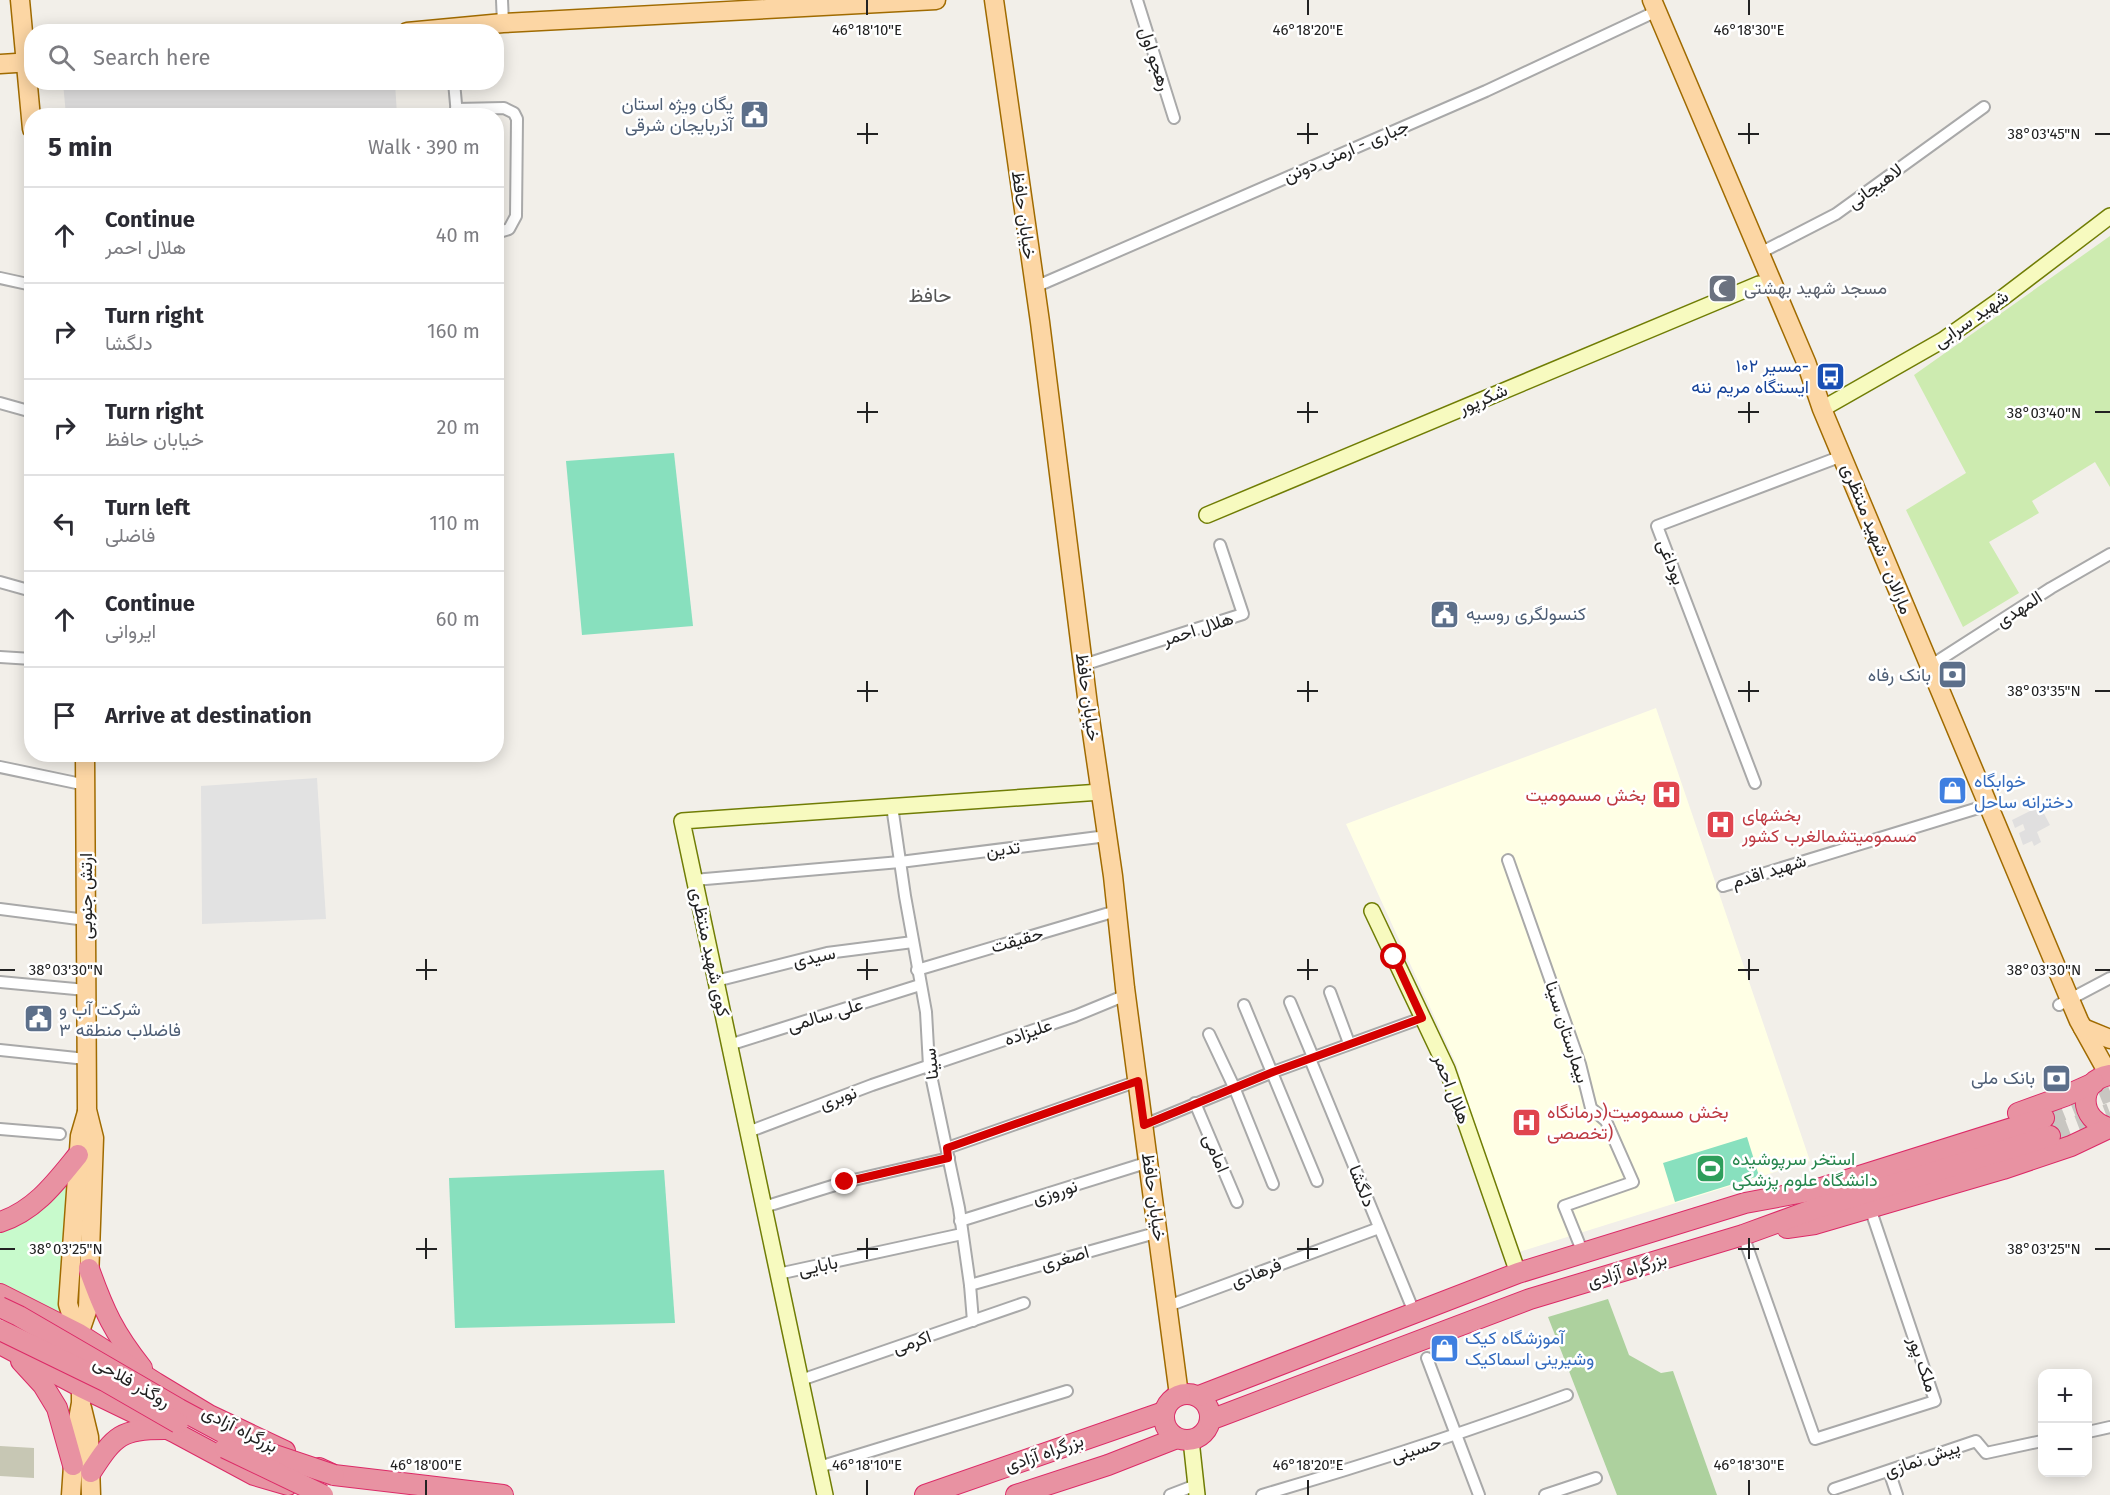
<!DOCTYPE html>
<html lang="en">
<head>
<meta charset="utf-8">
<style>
  body { margin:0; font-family:"Fira Sans",Vazirmatn,sans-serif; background:#f2f2f3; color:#2b2b33 }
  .controls { position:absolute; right:18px; bottom:18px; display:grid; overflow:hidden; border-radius:12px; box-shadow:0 3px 15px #0003 }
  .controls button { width:54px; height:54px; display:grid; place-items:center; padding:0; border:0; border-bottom:2px solid #e1e1e2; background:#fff; color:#2b2b33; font:30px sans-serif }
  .stop { position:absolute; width:18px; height:18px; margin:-14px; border:4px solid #d40000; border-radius:50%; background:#fff }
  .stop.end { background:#d40000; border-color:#fff; box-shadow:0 2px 6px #0008 }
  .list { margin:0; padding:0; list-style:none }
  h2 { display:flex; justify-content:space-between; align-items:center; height:78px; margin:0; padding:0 24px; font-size:26px }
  h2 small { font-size:20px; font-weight:400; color:#7c7c81 }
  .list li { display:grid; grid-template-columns:39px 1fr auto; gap:18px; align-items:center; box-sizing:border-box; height:96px; padding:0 24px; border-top:2px solid #e1e1e2 }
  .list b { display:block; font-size:22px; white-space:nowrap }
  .list p { margin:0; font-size:20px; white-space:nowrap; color:#7c7c81 }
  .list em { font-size:20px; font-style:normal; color:#7c7c81 }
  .icon { flex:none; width:33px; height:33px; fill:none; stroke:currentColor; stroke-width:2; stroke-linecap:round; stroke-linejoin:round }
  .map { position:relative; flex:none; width:2110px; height:1495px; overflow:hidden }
  .search { position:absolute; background:#fff; box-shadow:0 3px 15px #0003; left:24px; top:24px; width:480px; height:66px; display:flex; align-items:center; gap:15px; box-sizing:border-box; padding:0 21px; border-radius:24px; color:#7c7c81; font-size:22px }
  .panel { position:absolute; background:#fff; box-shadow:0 3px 15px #0003; left:24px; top:108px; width:480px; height:654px; border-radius:24px }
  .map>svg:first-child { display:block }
  .residential { fill:#e0dfdf }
  .education { fill:#ffffe5 }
  .construction { fill:#c7c7b4 }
  .grass { fill:#cdebb0 }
  .forest { fill:#add19e }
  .park { fill:#c8facc }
  .pitch { fill:#88e0be }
  .parking { fill:#e2e2e2 }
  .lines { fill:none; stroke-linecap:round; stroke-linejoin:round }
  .highway-tunnel { stroke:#c8c6c1; stroke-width:20; stroke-dasharray:20 10; stroke-linecap:butt }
  .street-casing { stroke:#a9a9a9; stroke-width:14 }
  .secondary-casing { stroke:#707d05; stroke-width:18 }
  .primary-casing { stroke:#a06b00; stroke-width:21 }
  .highway-casing { stroke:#dc2a67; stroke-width:22 }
  .street { stroke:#fff; stroke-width:10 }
  .secondary { stroke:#f7fabf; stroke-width:15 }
  .primary { stroke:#fcd6a4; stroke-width:18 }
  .highway { stroke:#e892a2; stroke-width:20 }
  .highway-bridge-casing { stroke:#dc2a67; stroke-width:22; stroke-linecap:butt }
  .highway-bridge { stroke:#e892a2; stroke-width:20 }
  .route { stroke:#d40000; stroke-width:8 }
  .ticks { fill:none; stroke:#222; stroke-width:2 }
  .labels { text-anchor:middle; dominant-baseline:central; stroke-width:5; stroke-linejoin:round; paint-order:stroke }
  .street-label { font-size:18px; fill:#222; stroke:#fff }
  .service-label { font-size:18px; fill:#4e5e75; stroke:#fff; text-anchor:end }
  .worship-label { font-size:18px; fill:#5b616d; stroke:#fff; text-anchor:start }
  .transit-label { font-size:18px; fill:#164399; stroke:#fff; text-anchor:end }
  .shop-label { font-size:18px; fill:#366cbe; stroke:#fff; text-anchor:start }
  .health-label { font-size:18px; fill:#be3a42; stroke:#fff; text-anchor:start }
  .leisure-label { font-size:18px; fill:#27864d; stroke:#fff; text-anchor:start }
  .neighbourhood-label { font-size:20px; fill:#555; stroke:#fff }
  .ticks-label { font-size:15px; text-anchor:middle; fill:#222; stroke:#fff; stroke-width:5; stroke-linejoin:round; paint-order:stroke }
</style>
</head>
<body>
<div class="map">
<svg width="2110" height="1495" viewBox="0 0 2110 1495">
  <rect width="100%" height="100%" fill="#f2efe9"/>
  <g class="residential">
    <polygon points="63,83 395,83 397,115 66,115"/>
    <polygon points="2040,806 2050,825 2037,832 2041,842 2034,846 2032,841 2023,845 2019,833 2025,830 2023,824 2015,828 2012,820"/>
  </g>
  <polygon class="education" points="1656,708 1810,1161 1519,1252 1471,1119 1457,1066 1346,824"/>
  <polygon class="construction" points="0,1446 34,1448 34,1478 0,1476"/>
  <polygon class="grass" points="2110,236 2110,487 2095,462 2032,501 2039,513 1989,542 2019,593 1963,627 1906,510 1966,473 1914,375"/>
  <polygon class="forest" points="1608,1299 1629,1355 1661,1373 1673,1371 1717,1495 1617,1495 1548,1317"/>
  <polygon class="park" points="72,1174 59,1312 0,1287 0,1227"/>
  <g class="pitch">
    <polygon points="674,453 693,626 582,635 566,461"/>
    <polygon points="1747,1137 1759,1176 1675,1202 1663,1163"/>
    <polygon points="664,1170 675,1323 455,1328 449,1178"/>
  </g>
  <polygon class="parking" points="317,778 326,919 202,924 201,786"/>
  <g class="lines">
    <g class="highway-tunnel">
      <polyline points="2044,1118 2110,1091"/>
      <polyline points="2050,1136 2110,1113"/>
    </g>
    <defs>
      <g id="street">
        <polyline points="502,0 503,23"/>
        <polyline points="1137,0 1174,118"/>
        <polyline points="454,82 457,115"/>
        <polyline points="456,109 504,108 514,113 517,119 516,216 509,229 496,233"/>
        <polyline points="1760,253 1836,214 1984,107"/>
        <polyline points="0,278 32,285"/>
        <polyline points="1035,287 1486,91 1657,11"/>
        <polyline points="0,403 32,412"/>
        <polyline points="0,582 32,591"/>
        <polyline points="0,657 32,659"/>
        <polyline points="1083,665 1243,614 1220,545"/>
        <polyline points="1930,666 2051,588 2110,554"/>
        <polyline points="0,767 86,785"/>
        <polyline points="1755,783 1657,526 1842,456"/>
        <polyline points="892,806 905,896 926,1012 929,1066 959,1208 970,1285 973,1321"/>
        <polyline points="1508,860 1580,1064 1591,1108 1606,1121 1633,1182 1564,1206 1583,1253"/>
        <polyline points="694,880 900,862 1107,836"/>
        <polyline points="1723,886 1988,805"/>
        <polyline points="0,909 86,920"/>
        <polyline points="917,970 1116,911"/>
        <polyline points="716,981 827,953 913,942"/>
        <polyline points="0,982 86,990"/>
        <polyline points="1330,992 1349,1043"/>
        <polyline points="1290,1002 1313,1057"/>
        <polyline points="1244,1005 1317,1181"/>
        <polyline points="2059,1005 2110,978"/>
        <polyline points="1209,1034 1234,1087 1273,1184"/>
        <polyline points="729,1045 920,985"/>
        <polyline points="0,1050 86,1059"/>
        <polyline points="1310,1059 1414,1312"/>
        <polyline points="1195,1103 1237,1202"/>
        <polyline points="1144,1125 1273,1072 1422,1018"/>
        <polyline points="0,1129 60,1134"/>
        <polyline points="748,1132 872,1085 1075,1016 1126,995"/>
        <polyline points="947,1148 1138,1081"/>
        <polyline points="764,1207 845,1182 949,1158"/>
        <polyline points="960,1221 1149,1162"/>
        <polyline points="1743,1235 1815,1439 1935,1401 1870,1208"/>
        <polyline points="778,1274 962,1234"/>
        <polyline points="970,1285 1159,1232"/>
        <polyline points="1168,1306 1379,1228"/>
        <polyline points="1427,1358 1479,1495"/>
        <polyline points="801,1380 1024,1303"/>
        <polyline points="2088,1432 2110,1427"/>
        <polyline points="819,1467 1067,1391"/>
        <polyline points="1889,1471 1897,1495"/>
        <polyline points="1834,1489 1976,1441 1986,1453 2042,1441"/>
        <polyline points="1170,1495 1196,1485"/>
        <path d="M1262,1495C1365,1465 1467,1432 1567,1395"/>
        <polyline points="1545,1495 1596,1478"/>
      </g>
      <g id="secondary">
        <polyline points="1822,409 1943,340 2001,299 2110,216"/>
        <polyline points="1207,515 1759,284"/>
        <polyline points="1372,911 1447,1069 1518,1273"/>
        <polyline points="1191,1440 1197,1495"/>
        <polyline points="825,1495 682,821 1101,792"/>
      </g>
      <g id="primary">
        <polyline points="20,0 32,129"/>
        <polyline points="994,0 1040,322 1088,705 1113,876 1125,988 1179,1395"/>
        <polyline points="1652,0 1806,362 1822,409 2070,1000 2079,1021 2109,1075"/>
        <polyline points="407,32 503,23 936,0"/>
        <polyline points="0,64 32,62"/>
        <polyline points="2083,1028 2110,1039"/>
        <polyline points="79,1334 88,1308 94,1138 87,1110 85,754"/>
        <polyline points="79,1339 68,1304 80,1136 87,1112"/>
        <polyline points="82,1408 89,1437 91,1495"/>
        <polyline points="71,1495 75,1436 81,1403 81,1375"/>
      </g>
      <g id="highway">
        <path d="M2110,1075C2077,1080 2078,1121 2110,1128"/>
        <polyline points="2018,1113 2065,1096 2094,1083"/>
        <path d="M0,1222C35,1211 56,1182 78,1155"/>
        <polyline points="1787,1228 1815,1224 2003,1169 2071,1146 2109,1128"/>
        <path d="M89,1269C104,1311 114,1333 142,1368"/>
        <polyline points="0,1294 79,1334 156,1383 209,1415 285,1451"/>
        <polyline points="0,1344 81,1387 174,1432 254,1475 288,1485"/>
        <polyline points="21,1361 43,1385 57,1408 73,1465"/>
        <circle cx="1187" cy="1417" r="23"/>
        <polyline points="1199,1396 1518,1273 1745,1203 1815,1190 2044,1118"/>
        <polyline points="1210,1420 1530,1299 1743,1235 1820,1207 2050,1136"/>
        <polyline points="319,1468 334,1475 503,1495"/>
        <path d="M91,1472C115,1435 121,1429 165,1429"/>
        <polyline points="925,1495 1164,1412"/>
        <polyline points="1016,1495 1108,1465 1177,1438"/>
      </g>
    </defs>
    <use href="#street" class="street-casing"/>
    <use href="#secondary" class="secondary-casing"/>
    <use href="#primary" class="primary-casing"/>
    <use href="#highway" class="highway-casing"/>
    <use href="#street" class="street"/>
    <use href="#secondary" class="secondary"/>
    <use href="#primary" class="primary"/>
    <use href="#highway" class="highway"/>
    <defs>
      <g id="highway-bridge">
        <polyline points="0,1307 19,1316 179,1409 248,1446 334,1475"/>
        <polyline points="0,1330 105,1381 178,1423"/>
        <polyline points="225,1448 323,1495"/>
      </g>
    </defs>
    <use href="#highway-bridge" class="highway-bridge-casing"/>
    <use href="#highway-bridge" class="highway-bridge"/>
  </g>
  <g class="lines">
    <polyline class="route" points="845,1182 948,1158 947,1148 1138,1081 1144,1125 1273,1072 1422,1018 1394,957"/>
  </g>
  <path class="ticks" d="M867,0V15M1308,0V15M1749,0V15M867,123V144M1308,123V144M1749,123V144M857,134H878M1297,134H1318M1738,134H1759M2095,134H2110M867,402V423M1308,402V423M1749,402V423M857,412H878M1297,412H1318M1738,412H1759M2095,412H2110M867,681V702M1308,681V702M1749,681V702M857,691H878M1297,691H1318M1738,691H1759M2095,691H2110M426,959V980M867,959V980M1308,959V980M1749,959V980M0,970H15M416,970H437M857,970H878M1297,970H1318M1738,970H1759M2095,970H2110M426,1238V1259M867,1238V1259M1308,1238V1259M1749,1238V1259M0,1249H15M416,1249H437M857,1249H878M1297,1249H1318M1738,1249H1759M2095,1249H2110M426,1480V1495M867,1480V1495M1308,1480V1495M1749,1480V1495"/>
  <defs>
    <symbol id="civic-square" viewBox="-11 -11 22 22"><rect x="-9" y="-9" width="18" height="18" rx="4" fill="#5c6f8a" stroke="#fff"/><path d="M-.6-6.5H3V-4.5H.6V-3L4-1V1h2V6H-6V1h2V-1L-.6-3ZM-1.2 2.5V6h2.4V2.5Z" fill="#fff"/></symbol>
    <symbol id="mosque-square" viewBox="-11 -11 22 22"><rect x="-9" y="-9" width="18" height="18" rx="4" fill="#6b7280" stroke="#fff"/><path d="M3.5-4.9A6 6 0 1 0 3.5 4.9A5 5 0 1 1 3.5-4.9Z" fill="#fff"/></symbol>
    <symbol id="bus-square" viewBox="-11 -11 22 22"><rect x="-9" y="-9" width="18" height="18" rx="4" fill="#1a4fb4" stroke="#fff"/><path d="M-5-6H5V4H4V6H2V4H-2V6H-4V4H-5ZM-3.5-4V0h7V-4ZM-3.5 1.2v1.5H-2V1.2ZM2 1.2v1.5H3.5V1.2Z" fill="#fff"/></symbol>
    <symbol id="bank-square" viewBox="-11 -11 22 22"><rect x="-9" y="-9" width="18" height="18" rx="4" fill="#5c6f8a" stroke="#fff"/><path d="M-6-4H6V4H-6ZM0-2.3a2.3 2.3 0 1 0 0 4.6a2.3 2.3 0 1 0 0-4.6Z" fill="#fff"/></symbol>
    <symbol id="shop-square" viewBox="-11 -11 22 22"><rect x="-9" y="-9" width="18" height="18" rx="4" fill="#3f7fe0" stroke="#fff"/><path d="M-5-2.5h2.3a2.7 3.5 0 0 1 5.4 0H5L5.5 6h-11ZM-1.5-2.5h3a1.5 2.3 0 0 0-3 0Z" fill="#fff"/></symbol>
    <symbol id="hospital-square" viewBox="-11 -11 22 22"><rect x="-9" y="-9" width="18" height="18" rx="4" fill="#e0444e" stroke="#fff"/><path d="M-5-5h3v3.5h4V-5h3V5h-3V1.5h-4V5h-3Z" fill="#fff"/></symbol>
    <symbol id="stadium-square" viewBox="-11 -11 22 22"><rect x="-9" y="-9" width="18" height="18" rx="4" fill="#2e9e5b" stroke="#fff"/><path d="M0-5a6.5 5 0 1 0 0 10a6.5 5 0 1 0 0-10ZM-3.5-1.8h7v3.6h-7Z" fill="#fff"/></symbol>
  </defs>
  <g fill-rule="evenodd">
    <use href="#civic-square" x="738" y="98" width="33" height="33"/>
    <use href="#mosque-square" x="1706" y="272" width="33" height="33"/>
    <use href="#bus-square" x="1814" y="360" width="33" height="33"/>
    <use href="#civic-square" x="1428" y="598" width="33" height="33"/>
    <use href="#bank-square" x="1936" y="658" width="33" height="33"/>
    <use href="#shop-square" x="1936" y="774" width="33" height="33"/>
    <use href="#hospital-square" x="1650" y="778" width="33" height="33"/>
    <use href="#hospital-square" x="1704" y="808" width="33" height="33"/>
    <use href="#civic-square" x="22" y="1002" width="33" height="33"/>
    <use href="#bank-square" x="2040" y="1062" width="33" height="33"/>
    <use href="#hospital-square" x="1510" y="1106" width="33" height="33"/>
    <use href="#stadium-square" x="1694" y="1152" width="33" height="33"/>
    <use href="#shop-square" x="1428" y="1332" width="33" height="33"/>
  </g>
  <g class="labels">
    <g class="street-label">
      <text transform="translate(1155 59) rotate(72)">رهجو اول</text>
      <text transform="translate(1346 151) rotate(-23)">جباری - ارمنی دونن</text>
      <text transform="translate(1875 186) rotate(-36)">لاهیجانی</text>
      <text transform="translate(1024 215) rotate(82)">خیابان حافظ</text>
      <text transform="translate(1971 319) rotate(-35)">شهید سرابی</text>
      <text transform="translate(1483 399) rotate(-23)">شکرپور</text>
      <text transform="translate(1877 539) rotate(68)">مارالان - شهید منتظری</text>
      <text transform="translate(1671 562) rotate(69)">بوداغی</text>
      <text transform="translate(2019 609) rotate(-33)">المهدی</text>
      <text transform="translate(1198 629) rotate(-18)">هلال احمر</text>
      <text transform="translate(1088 697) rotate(82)">خیابان حافظ</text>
      <text transform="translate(1003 849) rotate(-7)">تدین</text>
      <text transform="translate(1769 871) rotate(-17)">شهید اقدم</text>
      <text transform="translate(86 896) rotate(-90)">ارتش جنوبی</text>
      <text transform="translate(1017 940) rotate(-16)">حقیقت</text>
      <text transform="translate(710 952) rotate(78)">کوی شهید منتظری</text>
      <text transform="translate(814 957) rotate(-12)">سیدی</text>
      <text transform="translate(825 1015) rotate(-17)">علی سالمی</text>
      <text transform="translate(1028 1032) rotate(-19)">علیزاده</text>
      <text transform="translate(1567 1032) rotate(72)">بیمارستان سینا</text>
      <text transform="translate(931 1064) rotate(-96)">سینا</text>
      <text transform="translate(1452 1089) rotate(69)">هلال احمر</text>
      <text transform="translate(838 1098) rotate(-20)">نوبری</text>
      <text transform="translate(1216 1153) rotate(67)">امامی</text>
      <text transform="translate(1362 1186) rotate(68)">دلگشا</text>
      <text transform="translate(1055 1192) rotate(-17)">نوروزی</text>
      <text transform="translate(1154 1197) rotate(82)">خیابان حافظ</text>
      <text transform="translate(1065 1258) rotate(-16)">اصغری</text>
      <text transform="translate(818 1266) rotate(-12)">بابایی</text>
      <text transform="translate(1627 1270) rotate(-17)">بزرگراه آزادی</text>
      <text transform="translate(1256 1273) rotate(-21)">فرهادی</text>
      <text transform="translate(912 1342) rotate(-19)">اکرمی</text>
      <text transform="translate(1923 1364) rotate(71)">ملک پور</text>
      <text transform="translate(132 1382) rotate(30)">روگذر فلاحی</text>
      <text transform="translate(240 1429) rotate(27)">بزرگراه آزادی</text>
      <text transform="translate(1416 1449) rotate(-18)">حسینی</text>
      <text transform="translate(1044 1453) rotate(-19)">بزرگراه آزادی</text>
      <text transform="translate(1922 1459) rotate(-19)">پیش نمازی</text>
    </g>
    <g class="service-label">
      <text x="733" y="104">یگان ویژه استان<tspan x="733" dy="21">آذربایجان شرقی</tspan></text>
      <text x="1466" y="614" text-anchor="start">کنسولگری روسیه</text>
      <text x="1931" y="675">بانک رفاه</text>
      <text x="59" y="1009" text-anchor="start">شرکت آب و<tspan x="59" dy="21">فاضلاب منطقه ۳</tspan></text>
      <text x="2035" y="1078">بانک ملی</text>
    </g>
    <g class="worship-label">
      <text x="1744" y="288">مسجد شهید بهشتی</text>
    </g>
    <g class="transit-label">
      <text x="1809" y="366">مسیر ۱۰۲-<tspan x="1809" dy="21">ایستگاه مریم ننه</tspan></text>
    </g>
    <g class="shop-label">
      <text x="1974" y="781">خوابگاه<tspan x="1974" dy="21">دخترانه ساحل</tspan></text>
      <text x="1465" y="1338">آموزشگاه کیک<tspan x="1465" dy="21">وشیرینی اسماکیک</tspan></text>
    </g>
    <g class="health-label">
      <text x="1646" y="795" text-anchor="end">بخش مسمومیت</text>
      <text x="1742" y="815">بخشهای<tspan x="1742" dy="21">مسمومیتشمالغرب کشور</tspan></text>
      <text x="1547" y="1112">بخش مسمومیت(درمانگاه<tspan x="1547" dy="21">تخصصی)</tspan></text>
    </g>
    <g class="leisure-label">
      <text x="1732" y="1159">استخر سرپوشیده<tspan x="1732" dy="21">دانشگاه علوم پزشکی</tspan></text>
    </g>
    <g class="neighbourhood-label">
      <text x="930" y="295">حافظ</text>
    </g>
  </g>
  <g class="ticks-label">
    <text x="867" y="35">46°18'10"E</text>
    <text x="1308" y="35">46°18'20"E</text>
    <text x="1749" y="35">46°18'30"E</text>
    <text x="2044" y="139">38°03'45"N</text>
    <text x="2044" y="418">38°03'40"N</text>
    <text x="2044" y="696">38°03'35"N</text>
    <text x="66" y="975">38°03'30"N</text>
    <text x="2044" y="975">38°03'30"N</text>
    <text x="66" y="1254">38°03'25"N</text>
    <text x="2044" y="1254">38°03'25"N</text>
    <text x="426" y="1470">46°18'00"E</text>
    <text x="867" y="1470">46°18'10"E</text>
    <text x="1308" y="1470">46°18'20"E</text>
    <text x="1749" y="1470">46°18'30"E</text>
  </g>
</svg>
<div class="controls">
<button>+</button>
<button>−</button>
</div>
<div class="stop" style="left:1394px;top:957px"></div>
<div class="stop end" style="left:845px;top:1182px"></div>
<div class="search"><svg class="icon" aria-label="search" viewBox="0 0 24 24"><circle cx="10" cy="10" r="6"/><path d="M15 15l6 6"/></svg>Search here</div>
<section class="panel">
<h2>5 min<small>Walk · 390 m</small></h2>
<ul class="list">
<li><svg class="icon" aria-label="ahead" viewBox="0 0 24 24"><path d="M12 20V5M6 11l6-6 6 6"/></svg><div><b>Continue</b><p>هلال احمر</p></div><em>40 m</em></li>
<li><svg class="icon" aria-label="right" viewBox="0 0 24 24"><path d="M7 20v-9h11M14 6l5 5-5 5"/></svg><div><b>Turn right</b><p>دلگشا</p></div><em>160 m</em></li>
<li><svg class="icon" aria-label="right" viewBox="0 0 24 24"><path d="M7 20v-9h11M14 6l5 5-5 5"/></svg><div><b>Turn right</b><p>خیابان حافظ</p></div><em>20 m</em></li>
<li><svg class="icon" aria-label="left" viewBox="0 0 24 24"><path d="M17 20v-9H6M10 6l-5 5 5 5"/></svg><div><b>Turn left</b><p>فاضلی</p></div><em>110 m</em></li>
<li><svg class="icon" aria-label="ahead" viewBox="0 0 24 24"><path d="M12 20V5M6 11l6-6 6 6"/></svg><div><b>Continue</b><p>ایروانی</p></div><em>60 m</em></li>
<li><svg class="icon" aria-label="arrive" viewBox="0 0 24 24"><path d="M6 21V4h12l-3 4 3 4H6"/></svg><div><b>Arrive at destination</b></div></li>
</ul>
</section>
</div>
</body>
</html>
